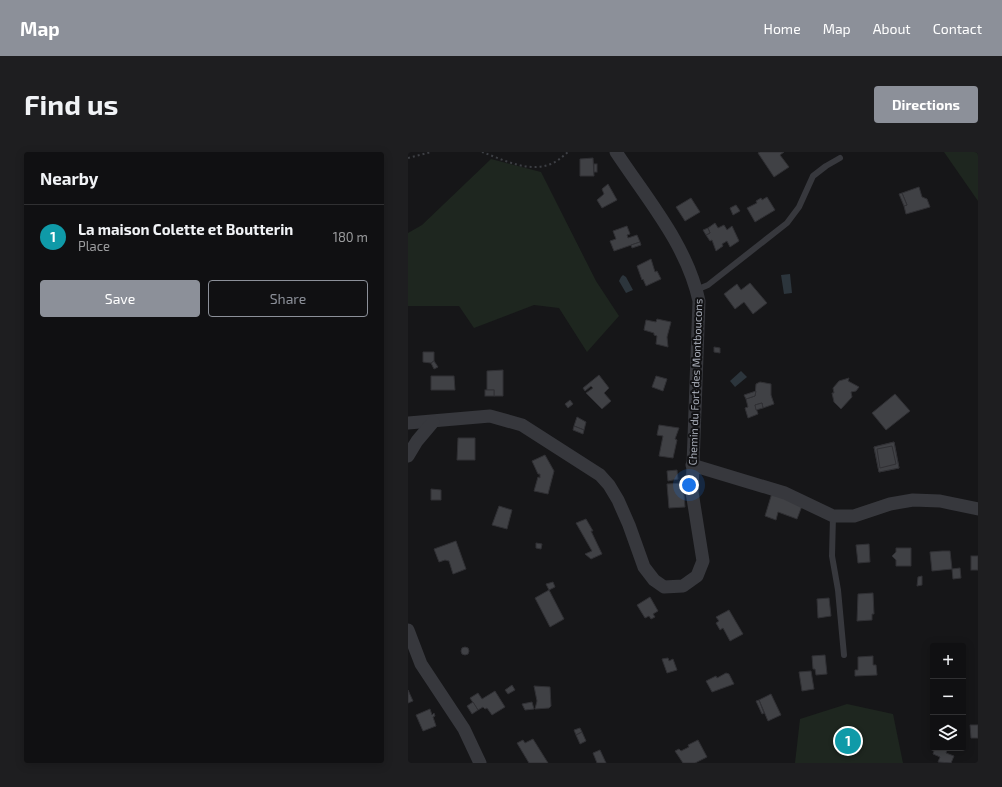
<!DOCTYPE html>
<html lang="en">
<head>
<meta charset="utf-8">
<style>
  body { margin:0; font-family:"Exo 2",sans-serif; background:#1e1e20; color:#f1f3f6 }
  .controls { position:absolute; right:12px; bottom:12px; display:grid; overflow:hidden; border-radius:4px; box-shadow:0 2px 10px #0003 }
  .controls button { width:36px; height:36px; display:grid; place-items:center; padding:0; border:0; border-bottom:1px solid #303032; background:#101012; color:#f1f3f6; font:20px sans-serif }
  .you { position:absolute; left:281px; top:333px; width:14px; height:14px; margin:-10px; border:3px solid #fff; border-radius:50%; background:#1a73e8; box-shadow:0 0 0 6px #1a73e833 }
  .badge { display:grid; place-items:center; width:26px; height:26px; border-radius:50%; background:#8c9099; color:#fff; font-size:13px; font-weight:700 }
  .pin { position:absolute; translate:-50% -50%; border:2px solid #fff; box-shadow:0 1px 4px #0006 }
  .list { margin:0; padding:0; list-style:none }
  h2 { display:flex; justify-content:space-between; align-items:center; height:52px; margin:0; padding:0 16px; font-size:17px }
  h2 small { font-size:13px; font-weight:400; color:#9c9d9f }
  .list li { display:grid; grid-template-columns:26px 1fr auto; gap:12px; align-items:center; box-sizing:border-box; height:64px; padding:0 16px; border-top:1px solid #303032 }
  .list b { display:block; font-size:15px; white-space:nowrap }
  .list p { margin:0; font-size:13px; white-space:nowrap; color:#9c9d9f }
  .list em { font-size:13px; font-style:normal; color:#9c9d9f }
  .actions { display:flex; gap:8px; padding:12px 16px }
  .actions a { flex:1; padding:9px 0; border:1px solid #8c9099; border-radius:4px; text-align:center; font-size:14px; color:#8c9099 }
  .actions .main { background:#8c9099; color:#fff }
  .icon { flex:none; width:22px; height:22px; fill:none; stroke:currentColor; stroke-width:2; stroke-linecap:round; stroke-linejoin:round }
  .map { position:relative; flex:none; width:570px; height:611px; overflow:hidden; border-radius:4px }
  header { display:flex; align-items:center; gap:24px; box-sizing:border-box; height:56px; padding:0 20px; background:#8c9099; color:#fff }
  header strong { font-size:19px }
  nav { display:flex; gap:22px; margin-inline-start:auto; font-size:14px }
  .intro { display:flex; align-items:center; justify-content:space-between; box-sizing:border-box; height:96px; padding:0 24px }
  h1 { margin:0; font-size:28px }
  .button { padding:10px 18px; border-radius:4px; background:#8c9099; color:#fff; font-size:14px; font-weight:700 }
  main { display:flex; gap:24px; padding:0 24px }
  aside { flex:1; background:#101012; border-radius:4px; box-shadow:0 2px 10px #0003 }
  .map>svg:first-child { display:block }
  .green { fill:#1e261f }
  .water { fill:#2c353c }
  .building { fill:#404145; stroke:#303034; fill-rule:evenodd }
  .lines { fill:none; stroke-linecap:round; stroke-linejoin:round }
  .path { stroke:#3d3f44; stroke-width:2; stroke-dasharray:2 3; stroke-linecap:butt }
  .lane { stroke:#37383d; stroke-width:6 }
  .street { stroke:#37383d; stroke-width:13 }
  .labels { text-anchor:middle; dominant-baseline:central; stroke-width:4; stroke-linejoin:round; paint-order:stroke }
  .street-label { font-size:11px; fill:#a8adb8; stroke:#111113 }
</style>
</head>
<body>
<header>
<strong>Map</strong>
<nav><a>Home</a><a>Map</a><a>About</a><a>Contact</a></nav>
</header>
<div class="intro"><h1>Find us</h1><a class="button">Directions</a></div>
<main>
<aside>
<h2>Nearby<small></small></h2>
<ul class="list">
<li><span class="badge" style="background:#0f9aa8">1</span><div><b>La maison Colette et Boutterin</b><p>Place</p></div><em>180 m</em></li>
</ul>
<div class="actions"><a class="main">Save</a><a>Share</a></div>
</aside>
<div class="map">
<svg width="570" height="611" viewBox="0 0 570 611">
  <rect width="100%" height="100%" fill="#161618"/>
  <g class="green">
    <polygon points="536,0 570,0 570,49"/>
    <polygon points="83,7 133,20 188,129 211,164 179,200 151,156 126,153 66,176 51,154 0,154 0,81 14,73"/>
    <polygon points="439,552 485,562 495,611 387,611 392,567"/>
  </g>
  <g class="water">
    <polygon points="382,122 384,141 376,142 373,123"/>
    <polygon points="215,123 218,125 225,138 218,141 211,129 213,125"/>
    <polygon points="333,219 339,225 327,235 322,229"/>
  </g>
  <g class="building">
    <polygon points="352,0 376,0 372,3 381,15 366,25 350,1"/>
    <polygon points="185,6 186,24 172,24 172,7"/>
    <rect x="186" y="12" width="3" height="8"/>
    <polygon points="200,32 209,48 194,56 189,48 196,42 194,37"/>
    <polygon points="511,35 514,45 519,47 522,55 498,62 496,54 499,53 494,41"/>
    <polygon points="494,41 499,53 496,54 491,42"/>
    <polygon points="359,45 367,58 347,70 339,56 349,51 348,49 353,46 354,48"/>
    <polygon points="283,46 292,60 277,69 268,55"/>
    <polygon points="328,53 332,59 325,63 322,56"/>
    <polygon points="307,71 310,76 316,73 319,78 324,74 331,89 322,95 319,89 314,92 315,94 308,99 304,88 302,89 298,83 302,81 300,76"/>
    <polygon points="219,74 222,82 219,83 220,86 229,83 232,90 206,99 202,89 208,87 205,79"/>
    <polygon points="300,76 302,81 298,83 295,78"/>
    <polygon points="232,90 233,93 224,96 223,93"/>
    <polygon points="243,107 247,120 249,119 253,127 238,134 235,127 234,128 229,114"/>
    <polygon points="342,131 359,151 345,162 336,150 327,157 316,142 329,132 333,138"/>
    <polygon points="249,167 263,170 259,185 260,195 248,192 249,184 246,183 246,181 236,178 238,168 248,170"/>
    <polygon points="306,195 312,196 312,201 306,200"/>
    <polygon points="15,200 26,200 26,209 23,211 15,210"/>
    <polygon points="26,209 30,215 26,217 23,211"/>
    <polygon points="95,218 95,244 86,244 86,238 79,238 79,219"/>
    <polygon points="191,223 201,236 196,241 203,249 194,257 178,241 185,236 183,234 177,239 175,236"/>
    <polygon points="23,224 46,224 47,238 23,238"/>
    <polygon points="248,224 259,227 255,239 244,235"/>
    <polygon points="441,226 440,229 451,235 448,239 443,240 444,245 433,257 426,250 424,241 426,241 425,236 431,229"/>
    <polygon points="352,230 363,232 363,243 366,252 355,256 354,251 347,253 350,262 340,266 337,256 340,255 338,247 347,244 348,232"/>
    <rect x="77" y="238" width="9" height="6"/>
    <polygon points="348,239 347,244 338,247 336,243"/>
    <polygon points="487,242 502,259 478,278 464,261"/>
    <polygon points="162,248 165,252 160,256 157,252"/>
    <polygon points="354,251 355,256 348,258 347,253"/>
    <polygon points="169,265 178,270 176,278 166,274"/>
    <polygon points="251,273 271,276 267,287 269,288 265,306 251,304 255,284 249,283"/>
    <polygon points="166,274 176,278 175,282 165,278"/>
    <polygon points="50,286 67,286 67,308 49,308"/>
    <path d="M486,290L491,316L471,320L466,295ZM484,294L488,312L472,316L469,297Z"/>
    <polygon points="486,290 491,316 471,320 466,295"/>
    <polygon points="484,294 488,312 472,316 469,297"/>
    <polygon points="137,303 146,319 140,342 126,339 130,325 132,326 132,322 130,322 124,309"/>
    <polygon points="269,318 270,327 260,329 259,319"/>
    <polygon points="275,331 277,355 261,356 259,332"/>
    <polygon points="23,337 33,338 33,348 23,348"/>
    <polygon points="364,341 394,354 389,367 370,360 368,368 357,364"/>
    <polygon points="91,354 104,358 99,377 84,373"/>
    <polygon points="178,367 185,379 183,379 194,402 183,407 177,402 184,399 168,371"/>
    <polygon points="48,389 58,417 45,422 41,409 37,408 31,410 26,397"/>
    <polygon points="128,391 134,392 133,397 128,396"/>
    <polygon points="461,392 462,410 450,411 448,393"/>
    <polygon points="488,396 503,396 503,414 488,414 488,408 484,404 488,400"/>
    <polygon points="534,399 542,399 544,417 524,419 522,400"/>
    <rect x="563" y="404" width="7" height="14"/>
    <polygon points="552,416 553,426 545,427 544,417"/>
    <polygon points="514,424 514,433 509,434 510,425"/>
    <polygon points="145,430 147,435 141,438 138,432"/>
    <polygon points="141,438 156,467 142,475 127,446"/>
    <polygon points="465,441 466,462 464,462 464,468 449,469 450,442"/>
    <polygon points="242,445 250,459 245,462 247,465 243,467 241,464 237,466 229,453"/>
    <polygon points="421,446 423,464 410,466 409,447"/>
    <polygon points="321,458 335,482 322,489 315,476 312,478 308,471 311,469 308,465"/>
    <circle cx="57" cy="499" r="4"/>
    <polygon points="417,503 419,522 408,523 407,517 405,517 404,504"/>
    <polygon points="465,504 465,513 468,513 469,523 447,524 447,518 450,518 450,505"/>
    <polygon points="260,506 261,509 265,507 269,518 259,521 254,507"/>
    <polygon points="403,519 406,537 394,539 391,520"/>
    <polygon points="318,521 321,522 326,532 304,540 298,529 308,524 309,526"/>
    <polygon points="104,533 107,538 100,542 97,538"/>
    <polygon points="126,534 142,535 143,554 141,556 127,557 129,549"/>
    <polygon points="0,538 5,549 0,551"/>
    <polygon points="87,539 97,555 84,563 79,556 77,557 75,555 70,558 62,546 70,541 74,547"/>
    <polygon points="363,542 373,563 360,569 351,548"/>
    <polygon points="351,548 356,561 354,562 348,549"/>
    <polygon points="65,550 70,558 64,562 59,554"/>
    <polygon points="124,550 126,557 117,558 114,552"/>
    <polygon points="22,557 24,563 26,561 27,564 25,565 28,574 15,579 8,563"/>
    <polygon points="562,573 570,573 570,586 563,586"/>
    <polygon points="172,576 174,580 168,583 166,578"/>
    <polygon points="174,580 178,589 172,592 168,583"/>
    <polygon points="125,587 140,611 121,611 109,591 115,588 117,591"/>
    <polygon points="290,588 299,605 287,611 275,611 267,599 271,597 273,599 281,595 280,593"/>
    <polygon points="527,596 540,596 538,601 546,604 543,611 530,610 532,605 525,602"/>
    <polygon points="192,598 198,611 189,611 185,601"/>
  </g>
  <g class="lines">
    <g class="path">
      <path d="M74,0C96,8 122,22 145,11C150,9 155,4 160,0"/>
      <polyline points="0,6 23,0"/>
    </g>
    <g class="lane">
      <polyline points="288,138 300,133 379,71 391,55 405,24 418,14 432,6"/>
      <polyline points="425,364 424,404 430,438 436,503"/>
    </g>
    <g class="street">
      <path d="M0,271L82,264L114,273L192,323L201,333L210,348L221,373L236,415L246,428L256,435L275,434L289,424L295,409L284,340L291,149C279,93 239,47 208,0"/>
      <polyline points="0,304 9,289 25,270"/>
      <polyline points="284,313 377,341 425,364 446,364 482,352 505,348 532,349 570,357"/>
      <polyline points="0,478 13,512 56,577 72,611"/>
    </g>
  </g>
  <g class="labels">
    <g class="street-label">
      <text transform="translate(287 230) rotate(-88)">Chemin du Fort des Montboucons</text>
    </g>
  </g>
</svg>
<div class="controls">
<button>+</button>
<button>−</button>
<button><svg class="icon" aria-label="layers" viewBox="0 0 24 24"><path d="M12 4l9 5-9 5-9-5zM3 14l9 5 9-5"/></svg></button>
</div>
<div class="you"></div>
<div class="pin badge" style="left:440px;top:589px;background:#0f9aa8">1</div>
</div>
</main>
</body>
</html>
